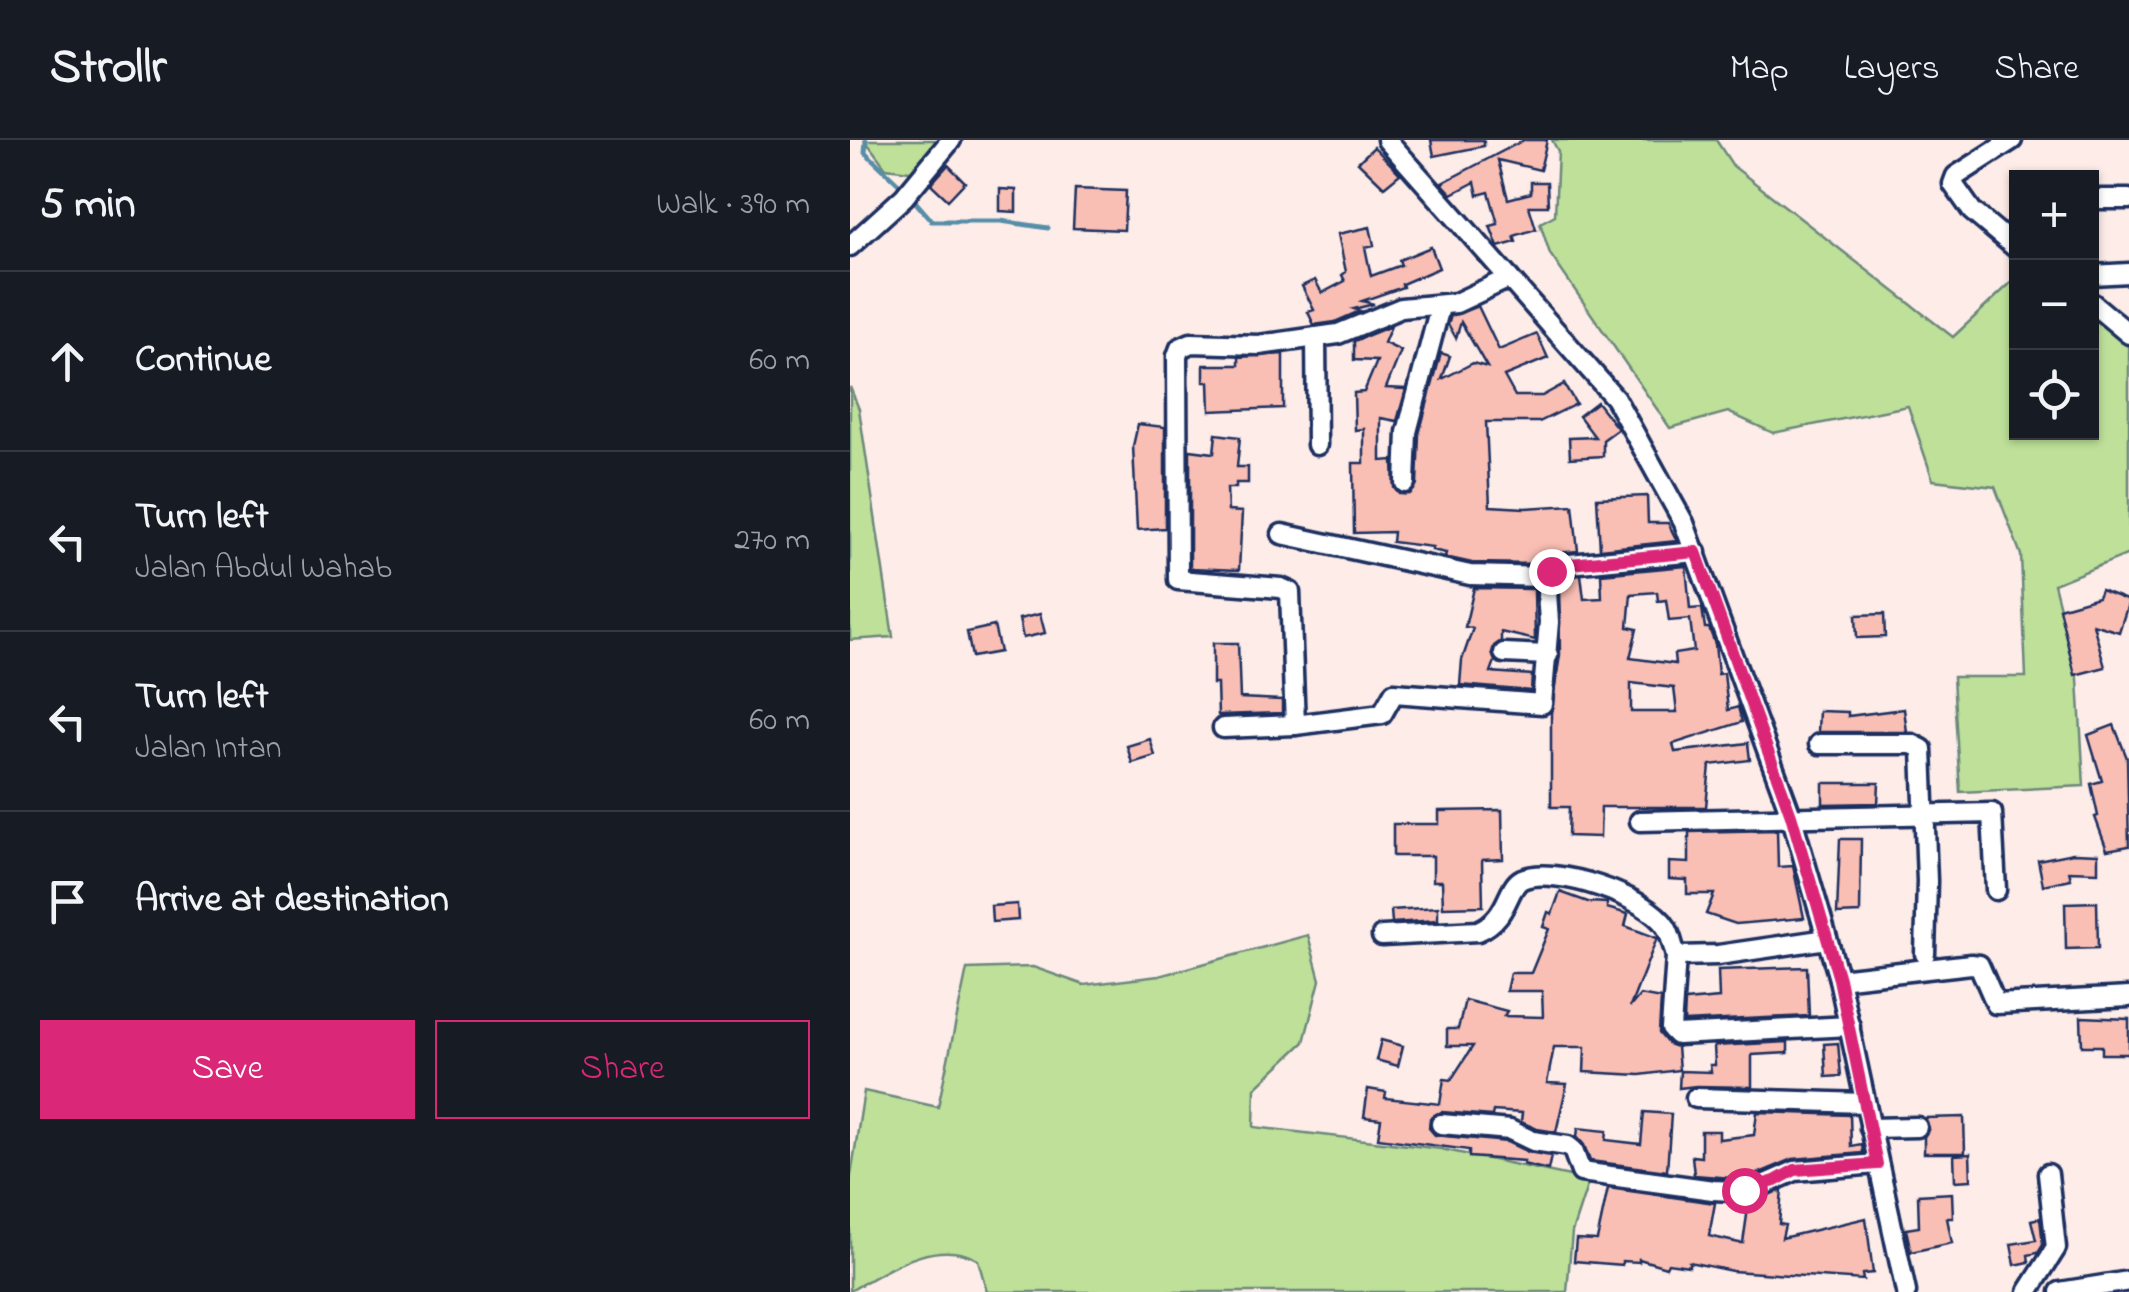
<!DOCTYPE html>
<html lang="en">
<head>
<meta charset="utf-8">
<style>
  body { margin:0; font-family:"Indie Flower",sans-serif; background:#20242c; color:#f1f3f6 }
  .controls { position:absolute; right:30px; top:30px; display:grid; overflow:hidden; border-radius:0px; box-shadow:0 2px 8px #0004 }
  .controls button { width:90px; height:90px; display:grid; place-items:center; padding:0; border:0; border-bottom:2px solid #363941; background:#171b24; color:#f1f3f6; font:50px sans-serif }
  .stop { position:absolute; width:30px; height:30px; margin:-22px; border:8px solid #db2777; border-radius:50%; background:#fff }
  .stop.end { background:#db2777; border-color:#fff; box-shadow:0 2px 10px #0008 }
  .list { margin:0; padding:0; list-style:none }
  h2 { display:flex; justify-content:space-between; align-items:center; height:130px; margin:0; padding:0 40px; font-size:42px }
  h2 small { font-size:32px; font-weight:400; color:#9ea1a6 }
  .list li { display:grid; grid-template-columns:65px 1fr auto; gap:30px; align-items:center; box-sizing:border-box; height:180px; padding:0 40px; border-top:2px solid #363941 }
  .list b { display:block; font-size:38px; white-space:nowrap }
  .list p { margin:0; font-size:32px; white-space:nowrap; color:#9ea1a6 }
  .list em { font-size:32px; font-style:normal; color:#9ea1a6 }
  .actions { display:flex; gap:20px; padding:30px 40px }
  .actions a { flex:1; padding:22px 0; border:2px solid #db2777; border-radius:0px; text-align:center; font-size:35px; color:#db2777 }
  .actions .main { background:#db2777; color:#fff }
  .icon { flex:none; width:55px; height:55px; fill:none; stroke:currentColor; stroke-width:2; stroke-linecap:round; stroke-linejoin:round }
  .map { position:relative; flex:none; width:1279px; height:1152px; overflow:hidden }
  header { display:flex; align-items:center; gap:60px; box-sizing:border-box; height:140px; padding:0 50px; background:#171b24; border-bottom:2px solid #363941 }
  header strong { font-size:48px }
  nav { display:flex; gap:55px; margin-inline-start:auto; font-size:35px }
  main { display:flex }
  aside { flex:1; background:#171b24 }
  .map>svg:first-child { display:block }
  .green { fill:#bee099; stroke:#6c887c; stroke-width:2.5 }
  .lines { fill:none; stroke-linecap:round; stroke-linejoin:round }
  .stream { stroke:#568ea8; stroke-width:5 }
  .building { fill:#fabfb4; stroke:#1b2f5e; stroke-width:2.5; fill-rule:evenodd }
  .minor-casing { stroke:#1b2f5e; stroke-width:25 }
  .minor { stroke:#fff; stroke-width:18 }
  .route { stroke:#db2777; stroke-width:12 }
</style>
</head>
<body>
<header>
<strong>Strollr</strong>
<nav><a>Map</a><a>Layers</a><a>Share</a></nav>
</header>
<main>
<aside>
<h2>5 min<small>Walk · 390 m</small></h2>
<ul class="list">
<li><svg class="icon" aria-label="ahead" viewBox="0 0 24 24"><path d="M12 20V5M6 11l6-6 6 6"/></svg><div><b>Continue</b></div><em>60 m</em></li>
<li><svg class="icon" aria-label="left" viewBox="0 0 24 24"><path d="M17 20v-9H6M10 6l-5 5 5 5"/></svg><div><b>Turn left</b><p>Jalan Abdul Wahab</p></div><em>270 m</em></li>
<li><svg class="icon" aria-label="left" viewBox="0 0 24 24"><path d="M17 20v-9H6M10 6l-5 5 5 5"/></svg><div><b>Turn left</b><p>Jalan Intan</p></div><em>60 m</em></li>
<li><svg class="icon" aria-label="arrive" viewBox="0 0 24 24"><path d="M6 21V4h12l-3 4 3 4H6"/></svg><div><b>Arrive at destination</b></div></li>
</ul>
<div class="actions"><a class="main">Save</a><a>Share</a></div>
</aside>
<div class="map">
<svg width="1279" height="1152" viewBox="0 0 1279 1152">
  <rect width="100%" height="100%" fill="#feece8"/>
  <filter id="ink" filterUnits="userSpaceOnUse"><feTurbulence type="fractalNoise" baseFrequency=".01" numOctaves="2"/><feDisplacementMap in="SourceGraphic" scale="20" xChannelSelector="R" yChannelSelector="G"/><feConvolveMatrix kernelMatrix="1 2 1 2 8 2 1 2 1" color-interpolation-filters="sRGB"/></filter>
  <g filter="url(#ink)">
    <g class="green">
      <polygon points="15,0 101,0 75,33 36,28"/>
      <polygon points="702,0 866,0 883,26 1103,197 1166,138 1166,292 1242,292 1242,176 1279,207 1279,414 1204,444 1228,539 1234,646 1110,652 1103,537 1176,537 1171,415 1145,347 1083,340 1058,266 923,293 878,272 820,288 700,114 690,83 705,75 708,11"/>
      <polygon points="0,247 9,269 43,497 0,500"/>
      <path d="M458,795L470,840L454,902L405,948L404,987L591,1009L739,1040L722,1092L717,1152H137L128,1120C86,1096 37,1130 0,1151V1042L14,951L88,967L117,829L183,827L234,845L309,836Z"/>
    </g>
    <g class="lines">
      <g class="stream">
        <polyline points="16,0 15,12 55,50"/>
        <polyline points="62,58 82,81 151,81 198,88"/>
      </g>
    </g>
    <g class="building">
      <polygon points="581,0 634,0 634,6 584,16"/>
      <polygon points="674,0 697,0 690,30 648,20 658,59 681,53 681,42 697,42 698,66 679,66 686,89 664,96 666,102 648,107 640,86 648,84 639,52 628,55 625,42 602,54 592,43"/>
      <polygon points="524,7 550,34 534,47 508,22"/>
      <polygon points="98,25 115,42 98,60 81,44"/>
      <polygon points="150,49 166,50 166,72 150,71"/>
      <polygon points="225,49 276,51 274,90 223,88"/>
      <polygon points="520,87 524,105 515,107 521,136 551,125 549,120 581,107 589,128 552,144 553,147 512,161 524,164 504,169 510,171 485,182 464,185 458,172 464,170 452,146 465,140 472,153 495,141 492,135 496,132 488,94"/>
      <polygon points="628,166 649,210 687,194 698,218 654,236 665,256 692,256 714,244 726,264 689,282 636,282 640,366 675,368 723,365 728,411 707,413 691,424 622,423 595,417 596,413 582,410 583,407 542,402 543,392 504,393 503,323 514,323 514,289 505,290 504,253 514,252 527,221 504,220 504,201 541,186 534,203 551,211 536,248 556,249 547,281 531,278 531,321 543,320 544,348 549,354 560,354 567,344 569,294 591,213 600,216 592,239 623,223 637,227 611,182 606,198 598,184 601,176"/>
      <polygon points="433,214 433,268 360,271 359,242 354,242 354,225 389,225 389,217"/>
      <polygon points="747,262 768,289 753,300 753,316 720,318 719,298 745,297 729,276"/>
      <polygon points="288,284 315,287 315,388 287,390 283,306"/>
      <polygon points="366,294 390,297 387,327 398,327 398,343 386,343 386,348 377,348 378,371 392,372 389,430 340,428 340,310 364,313"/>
      <polygon points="797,356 798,383 818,383 827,401 750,409 747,358"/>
      <path d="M836,426L840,469L852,468L855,488H859L865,504L868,534L874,533L878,570L888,567L892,582L823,604L825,612L898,603L900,620L860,625L856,667H751L750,697L718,696L719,667H701V573L710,515L709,442L714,437L731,435L734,459L752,458L751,434ZM807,452L808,461L816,460L819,481L840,479L844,511L824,514L825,524L780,518L787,489L778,487L781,454ZM781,543L824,548L827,572H781Z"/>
      <polygon points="624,448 684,449 685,500 651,492 651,501 644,506 642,513 645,521 641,532 682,535 681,551 610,545 612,520 623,488 615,487"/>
      <polygon points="1251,450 1279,461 1269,492 1243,484 1255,527 1225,535 1209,468 1248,457"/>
      <polygon points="190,474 195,493 173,498 169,479"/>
      <polygon points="1034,474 1035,497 1007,498 1006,475"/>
      <polygon points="144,486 150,512 122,517 117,492"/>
      <polygon points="363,503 388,503 390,558 432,560 432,573 368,575 367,544 363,544"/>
      <polygon points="1054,569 1057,592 968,592 969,571 998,572 998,576"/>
      <polygon points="1264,585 1277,618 1279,706 1257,710 1245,677 1248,676 1241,644 1252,641 1238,595"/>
      <polygon points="300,599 305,616 282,623 277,606"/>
      <polygon points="973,643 1029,643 1028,663 973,664"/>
      <polygon points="652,670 653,719 632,720 633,766 593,767 592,741 583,741 583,716 543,716 543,684 589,684 589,671"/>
      <polygon points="927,690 928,727 943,726 954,778 886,784 856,774 864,754 837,754 837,740 819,739 819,722 839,723 839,692"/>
      <polygon points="990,699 1011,699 1010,773 987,774"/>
      <polygon points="1223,713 1248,714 1248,732 1219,731 1221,739 1193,745 1188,720"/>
      <polygon points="710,752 738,762 757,763 757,768 778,774 775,786 807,798 780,867 790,855 811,859 809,893 818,904 827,907 829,930 790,935 734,932 735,907 704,907 697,943 717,944 706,992 687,989 671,982 672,973 643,971 642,976 592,972 580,978 579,988 585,995 657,1002 678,1012 701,1016 698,1030 673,1024 674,1021 619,1017 619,1010 528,998 531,979 514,977 518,949 536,952 535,958 590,964 594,939 601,940 623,906 597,906 597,889 608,889 615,860 657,871 654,876 693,877 692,851 656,851 660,833 681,833 699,789 693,787 698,772 702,774"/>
      <polygon points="1247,762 1248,808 1216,809 1215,763"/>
      <polygon points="167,764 168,780 142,782 141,766"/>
      <polygon points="588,767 588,780 542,783 541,770"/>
      <polygon points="957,827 959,876 834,882 835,861 869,858 868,830"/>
      <polygon points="1231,877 1279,879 1279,914 1252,914 1252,906 1232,906"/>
      <polygon points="531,900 553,906 548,926 526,920"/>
      <polygon points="938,902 938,913 902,915 902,947 846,946 829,948 830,931 861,932 860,925 865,925 864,906"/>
      <polygon points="988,903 991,936 976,937 974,904"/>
      <polygon points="794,972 821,974 817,1031 740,1021 734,1005 727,997 728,988 757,991 756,1000 791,1004"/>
      <polygon points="907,972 1000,975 1001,1006 1012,1004 1013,1013 943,1019 905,1035 882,1038 844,1035 842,1016 851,1017 851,991 869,991 869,999 904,995"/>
      <polygon points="1114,977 1115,1013 1074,1013 1074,997 1079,988 1075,978"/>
      <polygon points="1120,1014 1121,1040 1105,1041 1104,1015"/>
      <polygon points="758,1048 865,1063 859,1096 889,1103 893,1103 899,1061 932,1050 929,1084 935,1085 932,1098 1016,1078 1023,1133 1012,1134 1013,1140 882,1131 839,1122 839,1126 818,1123 816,1127 789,1119 789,1122 772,1121 772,1125 724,1121 726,1099 747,1100"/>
      <polygon points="1102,1053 1103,1078 1097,1078 1102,1103 1061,1112 1056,1089 1069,1087 1068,1055"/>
      <polygon points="1190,1078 1193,1105 1188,1113 1178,1115 1179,1122 1165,1125 1161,1104 1186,1100 1181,1080"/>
    </g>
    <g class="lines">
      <defs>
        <g id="minor">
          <polyline points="537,0 765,258 834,383 941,675 989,839 1056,1152"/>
          <polyline points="1162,0 1106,36 1103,44 1122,71 1166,108"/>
          <polyline points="1242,59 1279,59"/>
          <polyline points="0,106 54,57 101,0"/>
          <polyline points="1242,135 1279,133"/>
          <polyline points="659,138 606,163 551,168 488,194 409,205 341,203 330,208 327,216 328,440 431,448 440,452 445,585 532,574 544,553 692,564 699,482 696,437"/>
          <polyline points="1242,163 1279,194"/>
          <polyline points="466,197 467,305"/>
          <polyline points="555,343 557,292 590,167"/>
          <polyline points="432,394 620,435 696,437 709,425 846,412"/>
          <polyline points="654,513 698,515"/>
          <polyline points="373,588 445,585"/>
          <polyline points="969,604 1062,604 1072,609 1077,741 1075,814"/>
          <polyline points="790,681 1142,673 1146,750"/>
          <path d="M532,796L628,791C660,777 656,747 672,739C704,725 797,756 816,787C821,795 823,807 826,816L868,815L977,799"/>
          <polyline points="826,816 821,889 827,895 1000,886"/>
          <polyline points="989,839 1121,824 1129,825 1146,864 1279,857"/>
          <polyline points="846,958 1015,963"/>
          <polyline points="591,984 660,990 683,1001 718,1006 723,1010 731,1032 863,1050 883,1051 909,1047 945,1031 1027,1024"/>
          <polyline points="1020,988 1067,987"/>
          <polyline points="1178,1152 1206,1108 1198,1034"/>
          <polyline points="1210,1152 1279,1141"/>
        </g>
      </defs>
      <use href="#minor" class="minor-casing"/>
      <use href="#minor" class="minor"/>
    </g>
  </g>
  <g class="lines" filter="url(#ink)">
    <polyline class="route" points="701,431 709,425 846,412 941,675 989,839 1027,1024 945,1030 925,1041 894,1050"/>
  </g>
</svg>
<div class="controls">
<button>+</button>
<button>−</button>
<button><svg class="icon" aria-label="locate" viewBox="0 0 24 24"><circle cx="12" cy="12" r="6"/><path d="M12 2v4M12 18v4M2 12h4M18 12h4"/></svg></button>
</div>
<div class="stop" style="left:894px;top:1050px"></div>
<div class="stop end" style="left:701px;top:431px"></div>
</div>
</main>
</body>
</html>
